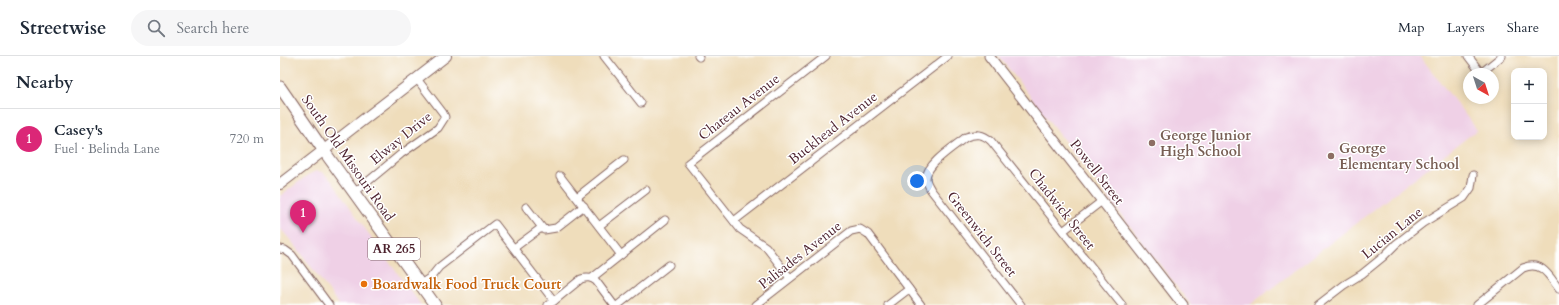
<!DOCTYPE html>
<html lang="en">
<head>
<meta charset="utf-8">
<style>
  body { margin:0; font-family:Cardo,serif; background:#f6f6f7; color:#1f2937 }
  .controls { position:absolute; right:12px; top:12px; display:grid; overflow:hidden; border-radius:8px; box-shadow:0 2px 10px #0003 }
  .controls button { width:36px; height:36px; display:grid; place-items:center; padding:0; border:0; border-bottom:1px solid #e0e1e3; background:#fff; color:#1f2937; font:20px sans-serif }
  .compass { position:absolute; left:1183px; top:12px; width:36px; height:36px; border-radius:50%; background:#fff; box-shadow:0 2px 10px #0003; rotate:141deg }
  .you { position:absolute; left:637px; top:125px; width:14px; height:14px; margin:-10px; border:3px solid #fff; border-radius:50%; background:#1a73e8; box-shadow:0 0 0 6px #1a73e833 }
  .badge { display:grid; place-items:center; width:26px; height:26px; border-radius:50%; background:#db2777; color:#fff; font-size:13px; font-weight:700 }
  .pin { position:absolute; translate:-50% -33px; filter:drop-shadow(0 1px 2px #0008) }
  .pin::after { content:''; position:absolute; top:21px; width:14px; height:12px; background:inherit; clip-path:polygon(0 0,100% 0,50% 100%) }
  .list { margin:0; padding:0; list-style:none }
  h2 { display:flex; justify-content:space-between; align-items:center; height:52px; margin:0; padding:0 16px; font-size:17px }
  h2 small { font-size:13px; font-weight:400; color:#747a83 }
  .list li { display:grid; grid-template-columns:26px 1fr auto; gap:12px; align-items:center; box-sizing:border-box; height:60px; padding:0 16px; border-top:1px solid #e0e1e3 }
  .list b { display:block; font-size:15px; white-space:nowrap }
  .list p { margin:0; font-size:13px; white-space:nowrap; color:#747a83 }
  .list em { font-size:13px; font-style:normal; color:#747a83 }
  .icon { flex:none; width:22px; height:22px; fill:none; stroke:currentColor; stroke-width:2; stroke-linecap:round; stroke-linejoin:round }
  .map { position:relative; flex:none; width:1279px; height:249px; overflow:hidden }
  header { display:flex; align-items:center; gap:24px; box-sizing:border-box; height:56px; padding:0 20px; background:#fff; border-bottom:1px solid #e0e1e3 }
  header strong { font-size:19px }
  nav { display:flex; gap:22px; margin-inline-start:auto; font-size:14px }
  .search { width:280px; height:36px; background:#f6f6f7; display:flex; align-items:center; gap:10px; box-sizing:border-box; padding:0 14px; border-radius:22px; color:#747a83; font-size:15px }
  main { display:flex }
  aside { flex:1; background:#fff }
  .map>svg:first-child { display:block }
  .built { fill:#efd0e6 }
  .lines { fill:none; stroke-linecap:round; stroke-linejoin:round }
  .minor-casing { stroke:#84625d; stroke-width:9 }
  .tertiary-casing { stroke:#84625d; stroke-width:11 }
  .secondary-casing { stroke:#84625d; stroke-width:12 }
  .primary-casing { stroke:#84625d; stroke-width:13 }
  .minor { stroke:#fff; stroke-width:7 }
  .tertiary { stroke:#fff; stroke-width:9 }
  .secondary { stroke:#fff; stroke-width:10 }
  .primary { stroke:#fff; stroke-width:11 }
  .education-dot { fill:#8d6e63; stroke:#fff; stroke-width:1.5 }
  .food-dot { fill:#e8710a; stroke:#fff; stroke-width:1.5 }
  .labels { text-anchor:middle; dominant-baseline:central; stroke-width:3; stroke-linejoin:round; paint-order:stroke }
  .shield { fill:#fff; stroke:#80626b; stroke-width:1 }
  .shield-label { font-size:13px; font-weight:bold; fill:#4a1f2b }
  .street-label { font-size:14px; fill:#4a1f2b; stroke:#fff }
  .education-label { font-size:14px; font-weight:bold; fill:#785e54; stroke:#fff; text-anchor:start }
  .food-label { font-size:14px; font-weight:bold; fill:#c56008; stroke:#fff; text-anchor:start }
</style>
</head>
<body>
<header>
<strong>Streetwise</strong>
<div class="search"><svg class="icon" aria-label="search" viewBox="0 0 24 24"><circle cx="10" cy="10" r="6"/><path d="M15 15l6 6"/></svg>Search here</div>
<nav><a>Map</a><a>Layers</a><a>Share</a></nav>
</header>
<main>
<aside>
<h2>Nearby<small></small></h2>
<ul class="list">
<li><span class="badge">1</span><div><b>Casey's</b><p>Fuel · Belinda Lane</p></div><em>720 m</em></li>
</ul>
</aside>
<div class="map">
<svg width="1279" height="249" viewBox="0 0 1279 249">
  <rect width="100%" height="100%" fill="#fff"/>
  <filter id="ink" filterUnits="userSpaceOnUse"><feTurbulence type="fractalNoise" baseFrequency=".025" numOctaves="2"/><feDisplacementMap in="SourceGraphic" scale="8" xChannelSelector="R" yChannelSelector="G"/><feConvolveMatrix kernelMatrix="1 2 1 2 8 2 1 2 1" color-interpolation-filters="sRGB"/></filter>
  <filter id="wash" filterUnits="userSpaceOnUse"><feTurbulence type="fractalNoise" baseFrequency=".012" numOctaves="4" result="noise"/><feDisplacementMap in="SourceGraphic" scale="16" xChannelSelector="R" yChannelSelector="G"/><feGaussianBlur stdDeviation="0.9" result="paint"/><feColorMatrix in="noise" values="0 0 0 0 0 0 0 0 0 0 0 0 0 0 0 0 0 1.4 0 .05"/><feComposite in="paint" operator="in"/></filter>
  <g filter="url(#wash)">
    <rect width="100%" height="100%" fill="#efddbb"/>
    <g class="built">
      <polygon points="719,0 1140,0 1197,74 970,249 911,249"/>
      <polygon points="36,115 42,116 51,124 98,191 141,249 59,249 18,193 0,172 0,140 28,119"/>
    </g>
  </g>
  <g filter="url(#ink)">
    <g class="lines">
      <defs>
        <g id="minor">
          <polyline points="324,0 361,47"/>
          <polyline points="418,0 419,1"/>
          <polyline points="1188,0 1201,17 1222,0"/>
          <polyline points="280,120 341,199"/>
          <polyline points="74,137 121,98 158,72 165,61 163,57 137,23"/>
          <polyline points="297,141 344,104"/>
          <polyline points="246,151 264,174 276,172 304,150"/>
          <polyline points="454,165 668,0"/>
          <polyline points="319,170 366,134"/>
          <polyline points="783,175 822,145"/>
          <polyline points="234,192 261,172"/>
          <polyline points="0,193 5,194 12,199 49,249"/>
          <polyline points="312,222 385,164"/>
          <polyline points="510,222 486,191 460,173 408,107 546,0"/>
          <polyline points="139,229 151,221 159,211 215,168 274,245 268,249"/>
          <path d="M274,245L301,223C307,221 311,221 316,225L334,249"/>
          <polyline points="338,249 389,209"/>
          <polyline points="476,249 571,175 580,173 588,178 641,249"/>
          <polyline points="608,249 629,233"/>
          <path d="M741,249L651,134C649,130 646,126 646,122C647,107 675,90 686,81C696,77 703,78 711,85L842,249"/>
          <polyline points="1038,249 1064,229 1082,218 1103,201 1116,188 1143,167 1184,142 1191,132 1193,119"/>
          <path d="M1197,249L1243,212C1262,204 1269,220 1279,233"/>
        </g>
        <polyline id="tertiary" points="709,0 903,249"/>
        <polyline id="secondary" points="0,128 166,0"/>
        <polyline id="primary" points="0,31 44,95 155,249"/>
      </defs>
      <use href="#minor" class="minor-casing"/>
      <use href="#tertiary" class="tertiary-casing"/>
      <use href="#secondary" class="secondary-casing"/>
      <use href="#primary" class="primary-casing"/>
      <use href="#minor" class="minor"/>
      <use href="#tertiary" class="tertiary"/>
      <use href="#secondary" class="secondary"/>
      <use href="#primary" class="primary"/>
    </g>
  </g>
  <g class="education-dot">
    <circle cx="872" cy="87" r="4"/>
    <circle cx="1051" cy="100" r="4"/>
  </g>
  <circle class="food-dot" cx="84" cy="228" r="4"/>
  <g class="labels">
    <rect class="shield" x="88" y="182" width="52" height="22" rx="3"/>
    <g class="shield-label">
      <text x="114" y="193">AR 265</text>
    </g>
    <g class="street-label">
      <text transform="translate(459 51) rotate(-38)">Chateau Avenue</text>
      <text transform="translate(553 72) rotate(-38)">Buckhead Avenue</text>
      <text transform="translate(121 82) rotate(-39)">Elway Drive</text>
      <text transform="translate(68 102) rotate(55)">South Old Missouri Road</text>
      <text transform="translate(817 116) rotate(52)">Powell Street</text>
      <text transform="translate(782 153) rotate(52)">Chadwick Street</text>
      <text transform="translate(1112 177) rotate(-39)">Lucian Lane</text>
      <text transform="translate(702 178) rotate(52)">Greenwich Street</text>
      <text transform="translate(520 199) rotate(-38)">Palisades Avenue</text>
    </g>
    <g class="education-label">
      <text x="880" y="79">George Junior<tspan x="880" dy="16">High School</tspan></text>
      <text x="1059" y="92">George<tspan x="1059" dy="16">Elementary School</tspan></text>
    </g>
    <g class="food-label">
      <text x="92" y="228">Boardwalk Food Truck Court</text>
    </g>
  </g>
</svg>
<div class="controls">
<button>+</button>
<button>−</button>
</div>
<svg class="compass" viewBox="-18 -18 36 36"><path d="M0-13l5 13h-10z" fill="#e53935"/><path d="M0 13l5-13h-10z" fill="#747a83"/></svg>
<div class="you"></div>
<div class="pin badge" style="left:23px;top:177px">1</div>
</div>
</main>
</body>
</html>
